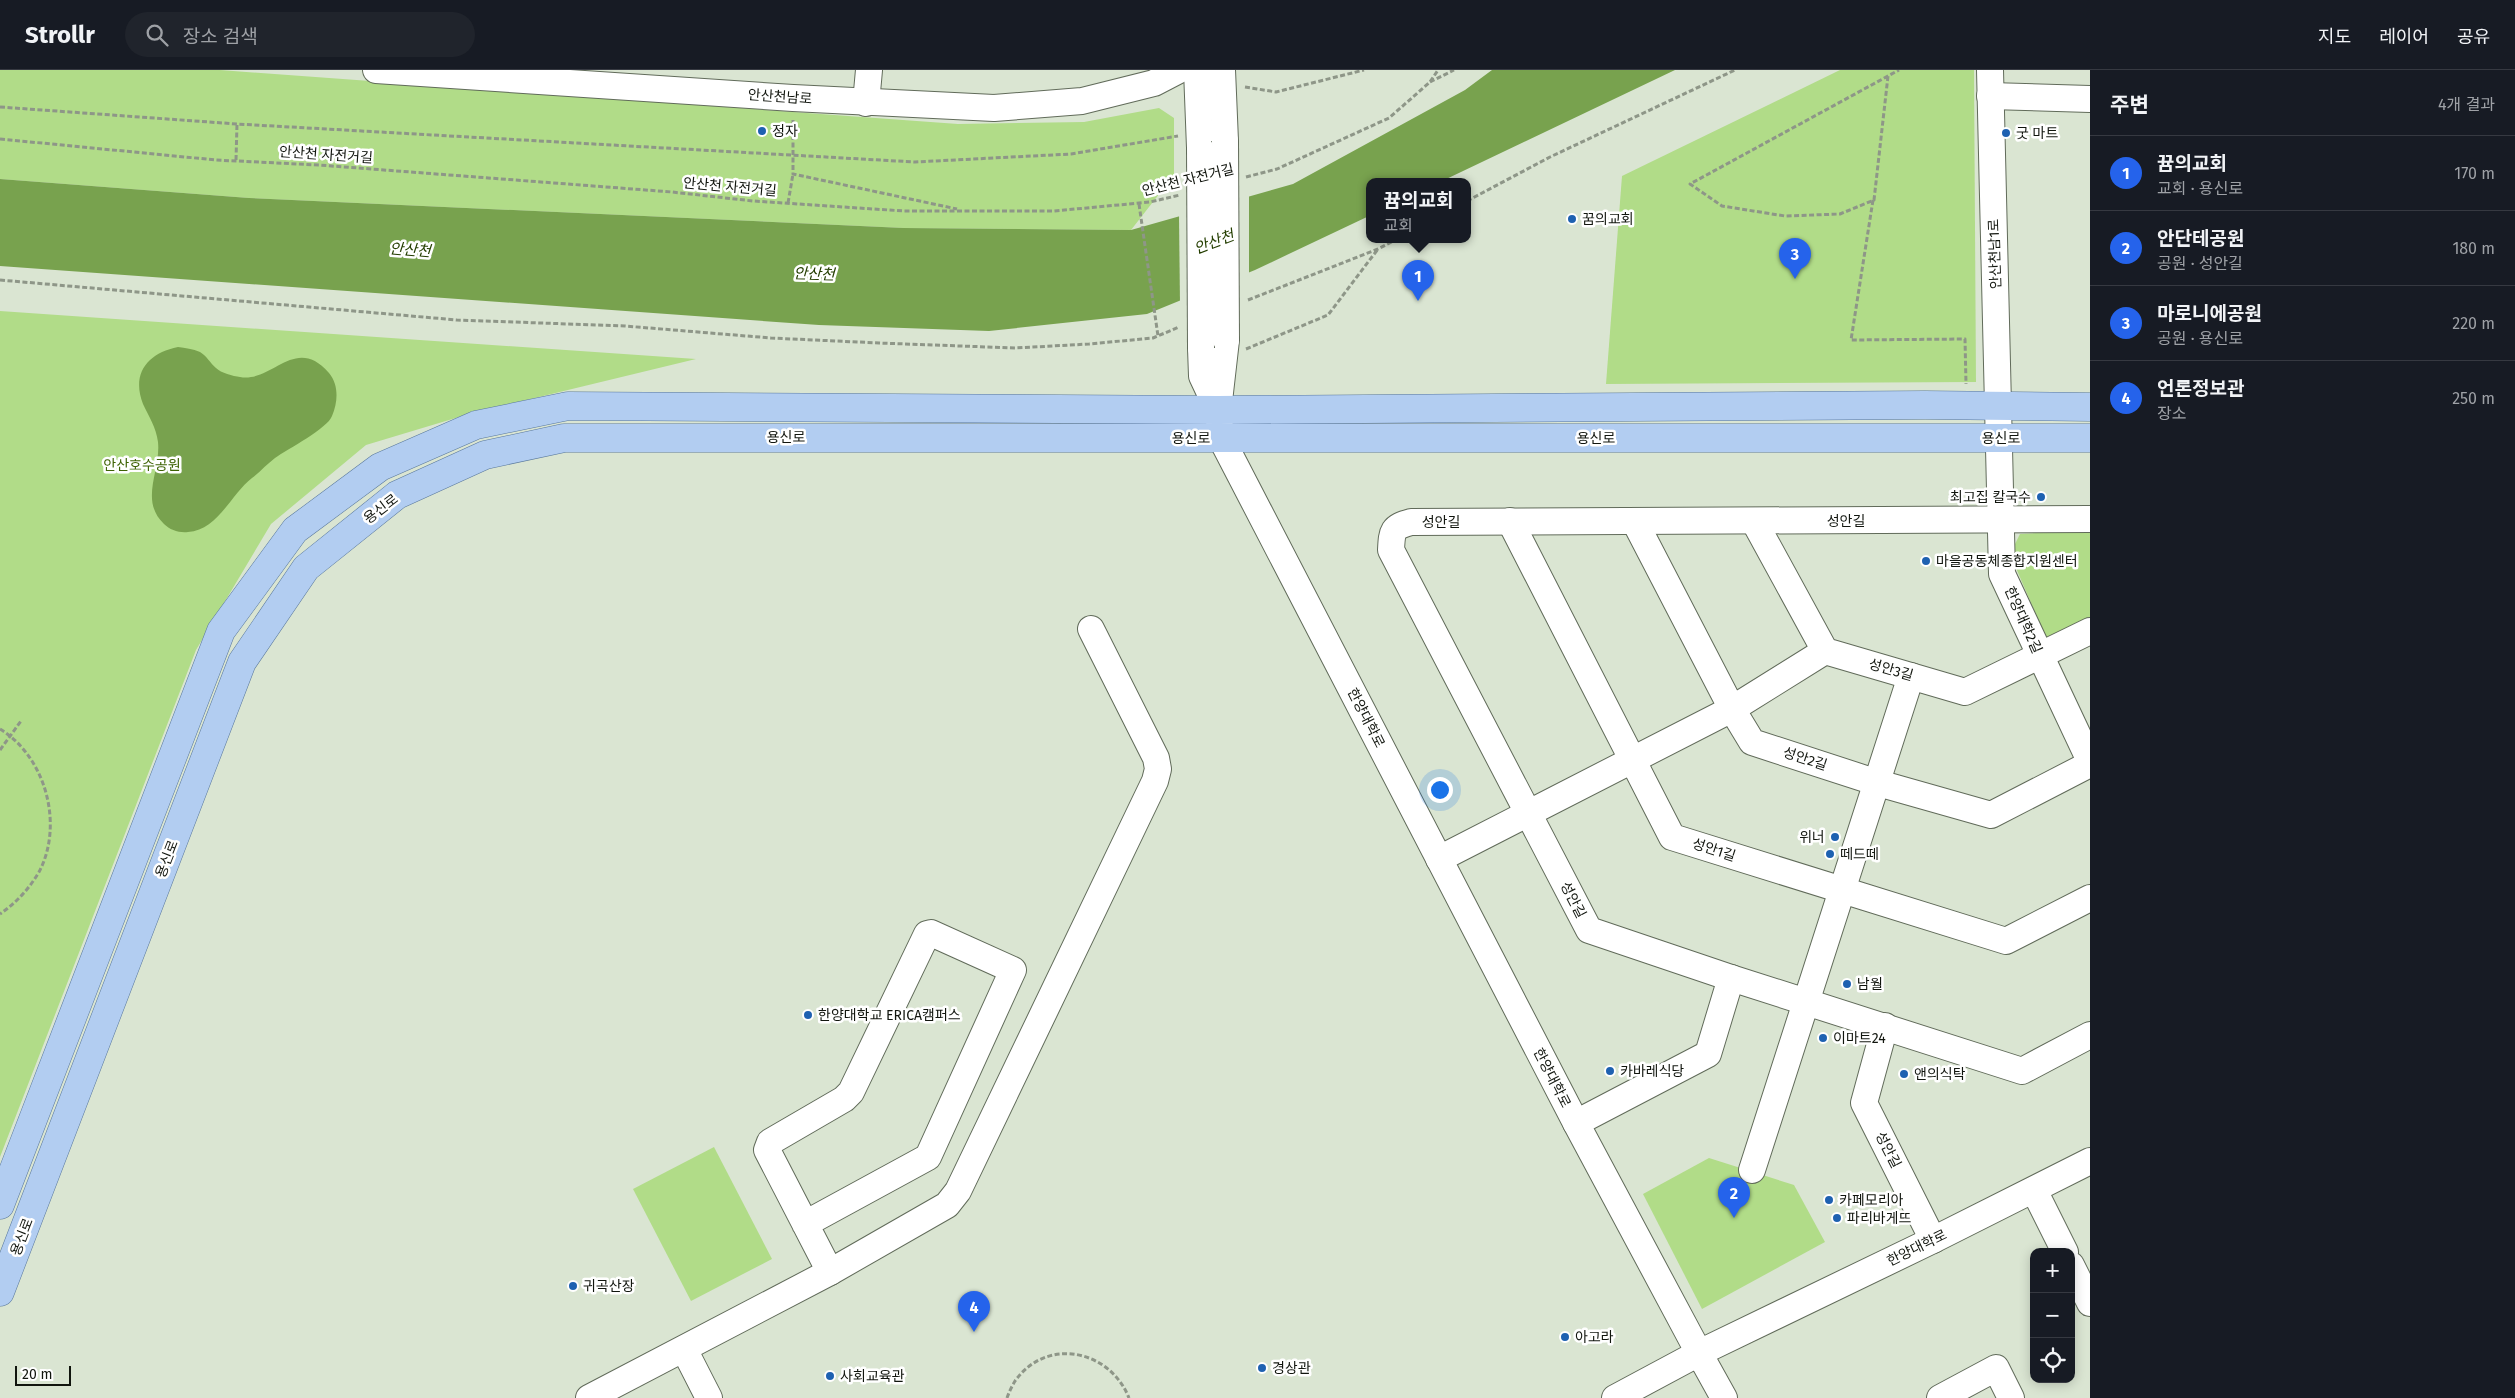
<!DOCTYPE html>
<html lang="ko">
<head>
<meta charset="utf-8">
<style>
  body { margin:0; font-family:"Fira Sans","Noto Sans KR",sans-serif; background:#20242c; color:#f1f3f6 }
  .controls { position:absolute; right:15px; bottom:15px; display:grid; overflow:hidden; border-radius:10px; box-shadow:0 2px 12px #0003 }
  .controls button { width:45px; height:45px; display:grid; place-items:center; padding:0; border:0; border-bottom:1px solid #363941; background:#171b24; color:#f1f3f6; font:25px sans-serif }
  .scale { position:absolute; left:15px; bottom:12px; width:56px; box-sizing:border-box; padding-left:5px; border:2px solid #11150e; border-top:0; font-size:14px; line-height:18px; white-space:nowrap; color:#11150e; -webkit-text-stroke:4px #fff; paint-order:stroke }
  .you { position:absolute; left:1439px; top:719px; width:18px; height:18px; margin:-12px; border:4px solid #fff; border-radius:50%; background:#1a73e8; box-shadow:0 0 0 8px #1a73e833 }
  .badge { display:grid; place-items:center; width:32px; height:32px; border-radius:50%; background:#2563eb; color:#fff; font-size:16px; font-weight:700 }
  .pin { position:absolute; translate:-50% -41px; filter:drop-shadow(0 1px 2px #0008) }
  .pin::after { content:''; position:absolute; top:26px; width:18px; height:15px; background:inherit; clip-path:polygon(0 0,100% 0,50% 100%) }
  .popup { position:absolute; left:1366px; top:108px; width:105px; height:65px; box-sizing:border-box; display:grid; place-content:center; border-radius:10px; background:#171b24; filter:drop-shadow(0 1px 4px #0005); font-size:16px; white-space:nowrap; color:#9ea1a6 }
  .popup b { font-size:19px; color:#f1f3f6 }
  .popup::after { content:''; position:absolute; left:50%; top:100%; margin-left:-10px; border:10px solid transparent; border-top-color:#171b24 }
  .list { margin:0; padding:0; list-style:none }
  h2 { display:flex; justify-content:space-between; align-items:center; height:65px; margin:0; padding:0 20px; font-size:21px }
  h2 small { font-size:16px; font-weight:400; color:#9ea1a6 }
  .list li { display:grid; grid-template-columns:32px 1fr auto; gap:15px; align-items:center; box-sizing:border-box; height:75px; padding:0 20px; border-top:1px solid #363941 }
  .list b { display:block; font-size:19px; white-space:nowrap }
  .list p { margin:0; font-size:16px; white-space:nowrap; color:#9ea1a6 }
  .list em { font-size:16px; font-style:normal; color:#9ea1a6 }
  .icon { flex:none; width:28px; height:28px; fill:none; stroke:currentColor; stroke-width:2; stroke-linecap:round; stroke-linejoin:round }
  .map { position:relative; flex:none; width:2090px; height:1328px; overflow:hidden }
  header { display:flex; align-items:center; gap:30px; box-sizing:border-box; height:70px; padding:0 25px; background:#171b24; border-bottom:1px solid #363941 }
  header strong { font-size:24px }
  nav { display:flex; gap:28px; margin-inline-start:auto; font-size:18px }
  .search { width:350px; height:45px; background:#20242c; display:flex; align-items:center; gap:12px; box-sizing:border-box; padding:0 18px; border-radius:28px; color:#9ea1a6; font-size:19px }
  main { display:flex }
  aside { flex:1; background:#171b24 }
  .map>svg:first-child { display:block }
  .green { fill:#b1dc88 }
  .water { fill:#78a24e }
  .pier { fill:#dae5d2 }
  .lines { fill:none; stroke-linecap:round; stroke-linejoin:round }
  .minor-casing { stroke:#616b5a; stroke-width:28 }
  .major-casing { stroke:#58779b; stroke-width:29 }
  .path { stroke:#8e9688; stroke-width:3; stroke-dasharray:5 2.5; stroke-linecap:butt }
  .minor { stroke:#fff; stroke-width:26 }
  .major { stroke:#b2cdf1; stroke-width:28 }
  .minor-bridge-casing { stroke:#616b5a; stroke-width:28; stroke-linecap:butt }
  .minor-bridge { stroke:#fff; stroke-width:26 }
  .poi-dot { fill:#1e61b1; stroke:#fff; stroke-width:2 }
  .labels { text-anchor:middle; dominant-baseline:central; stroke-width:5; stroke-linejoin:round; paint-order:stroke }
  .street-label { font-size:14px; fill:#11150e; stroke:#fff }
  .poi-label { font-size:14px; fill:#11150e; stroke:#fff; text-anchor:start }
  .park-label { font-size:14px; fill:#3e6304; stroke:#fff }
  .water-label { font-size:15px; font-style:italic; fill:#243e00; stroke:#fff }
</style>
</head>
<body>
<header>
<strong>Strollr</strong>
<div class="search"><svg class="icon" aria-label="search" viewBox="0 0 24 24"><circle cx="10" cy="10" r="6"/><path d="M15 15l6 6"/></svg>장소 검색</div>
<nav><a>지도</a><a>레이어</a><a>공유</a></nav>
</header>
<main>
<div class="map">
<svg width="2090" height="1328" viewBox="0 0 2090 1328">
  <rect width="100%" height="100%" fill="#dae5d2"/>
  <g class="green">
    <polygon points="0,0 220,0 958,54 1084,52 1159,38 1174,48 1174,105 1131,160 904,158 249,128 0,109"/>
    <polygon points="1840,0 1974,0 1976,312 1606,314 1622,106"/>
    <polygon points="0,241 696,289 469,344 366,375 271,454 196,580 0,1087"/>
    <polygon points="2090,460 2090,547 2046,568 2010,484 2020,464"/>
    <polygon points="714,1077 772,1189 691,1231 633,1119"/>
    <polygon points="1709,1088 1794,1115 1825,1172 1702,1239 1643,1124"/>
  </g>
  <g class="water">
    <polygon points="1492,0 1675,0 1440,112 1369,112 1369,146 1255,200 1147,244 989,261 819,255 0,196 0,109 249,128 904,158 1131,160 1293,114 1465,20"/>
    <path d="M178,277C185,278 193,279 200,282C207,286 210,293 216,298C221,303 233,306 240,307C273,313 295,264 329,303C339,315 338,332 332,346C328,358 288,379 275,388C267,394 260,402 252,408C231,424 218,460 188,462C179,463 170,460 164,454C139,430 161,401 158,372C156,357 149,347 143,334C131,303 148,283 178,277Z"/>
  </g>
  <polygon class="pier" points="1249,124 1249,205 1180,234 1179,144"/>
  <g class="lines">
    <defs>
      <g id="minor">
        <polyline points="376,0 793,28 994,38 1082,31 1154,13 1179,0"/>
        <polyline points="1197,0 1200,78"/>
        <polyline points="1222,0 1225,71"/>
        <polyline points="1990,0 2002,504 2090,691"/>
        <polyline points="1990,26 2090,29"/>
        <polyline points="866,33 869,0"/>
        <polyline points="1226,270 1218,340 1221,368 1576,1053 1699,1283 1933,1170 2090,1091"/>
        <polyline points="1201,278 1202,306 1218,340"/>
        <path d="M2090,449L1411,452C1392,457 1392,461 1391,480L1589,860L1731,908L2022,1001L2090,965"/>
        <polyline points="1510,451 1672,767 2006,871 2090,828"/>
        <polyline points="1754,451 1825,581 1965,622 2090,561"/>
        <polyline points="1635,452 1732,639 1752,672 1878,713 1991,745 2090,694"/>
        <polyline points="1439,789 1732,639 1825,581"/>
        <polyline points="1885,956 1864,1033 1933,1170"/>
        <polyline points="1576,1053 1708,984 1731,908"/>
        <polyline points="1752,1100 1911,606"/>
        <polyline points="2034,1120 2065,1182"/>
        <polyline points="805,1154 928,1087 1013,900 931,863 927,864 851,1022 844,1029 770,1072 767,1080 830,1202"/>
        <polyline points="2071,1195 2090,1233"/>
        <polyline points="684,1279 709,1328"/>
        <polyline points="589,1328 830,1202 947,1135 958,1121 1155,711 1158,699 1156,688 1091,559"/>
        <polyline points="1615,1328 1699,1283 1724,1328"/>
        <polyline points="1940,1328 1996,1298 2011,1328"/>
      </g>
      <g id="major">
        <polyline points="0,1135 221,561 295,460 380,397 476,355 568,336 1218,340 1925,335 2090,337"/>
        <polyline points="0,1222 242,592 306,498 397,425 485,385 564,368 2090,368"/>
      </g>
    </defs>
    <use href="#minor" class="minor-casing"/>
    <use href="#major" class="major-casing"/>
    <g class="path">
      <polyline points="1888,6 1874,130 1840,144 1785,146 1722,136 1690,114 1899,0"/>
      <polyline points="1430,12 1454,0"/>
      <polyline points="1245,17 1276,22 1364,0"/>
      <polyline points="0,37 237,54 915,92 1071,84 1178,66"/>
      <polyline points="793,50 793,104 957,139"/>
      <polyline points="0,69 216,90 319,95 672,122 753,131 904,141 1054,141 1150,132 1180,125"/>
      <polyline points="236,90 237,54"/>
      <polyline points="1246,107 1277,99 1389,48 1430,12 1438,0"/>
      <polyline points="1873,130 1851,270 1965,269 1966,314"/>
      <polyline points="1467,131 1550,87 1735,0"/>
      <polyline points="788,133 793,104"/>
      <polyline points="1139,134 1158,266"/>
      <polyline points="0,210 457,250 625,256 771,268 879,273 1015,278 1089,274 1153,268 1179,257"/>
      <polyline points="1248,230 1378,179 1395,170"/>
      <polyline points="1246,279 1328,245 1378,179"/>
      <path d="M0,659C46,687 64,755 39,802C29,819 16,833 0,844"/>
      <polyline points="0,680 21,651"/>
      <path d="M1007,1328C1009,1322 1012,1316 1015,1311C1047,1266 1110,1280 1129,1328"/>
    </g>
    <use href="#minor" class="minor"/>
    <use href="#major" class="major"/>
    <defs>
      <g id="minor-bridge">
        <polyline points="1225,71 1226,270"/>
        <polyline points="1200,78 1201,278"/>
      </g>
    </defs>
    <use href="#minor-bridge" class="minor-bridge-casing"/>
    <use href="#minor-bridge" class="minor-bridge"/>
  </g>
  <g class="poi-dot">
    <circle cx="762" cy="61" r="5"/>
    <circle cx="2006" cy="63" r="5"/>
    <circle cx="1572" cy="149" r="5"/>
    <circle cx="2041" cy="427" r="5"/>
    <circle cx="1926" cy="491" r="5"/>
    <circle cx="1835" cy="767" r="5"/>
    <circle cx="1830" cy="784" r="5"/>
    <circle cx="1847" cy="914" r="5"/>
    <circle cx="808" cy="945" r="5"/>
    <circle cx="1823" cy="968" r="5"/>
    <circle cx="1610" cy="1001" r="5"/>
    <circle cx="1904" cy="1004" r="5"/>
    <circle cx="1829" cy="1130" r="5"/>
    <circle cx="1837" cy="1148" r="5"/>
    <circle cx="573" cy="1216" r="5"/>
    <circle cx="1565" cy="1267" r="5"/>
    <circle cx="1262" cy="1298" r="5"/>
    <circle cx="830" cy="1306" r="5"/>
  </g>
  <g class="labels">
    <g class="street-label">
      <text transform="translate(780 27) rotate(4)">안산천남로</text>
      <text transform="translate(326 85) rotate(4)">안산천 자전거길</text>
      <text transform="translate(1188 110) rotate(-14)">안산천 자전거길</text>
      <text transform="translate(730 117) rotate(5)">안산천 자전거길</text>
      <text transform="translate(1995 184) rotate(-92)">안산천남1로</text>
      <text x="786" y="367">용신로</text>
      <text x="1191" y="368">용신로</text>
      <text x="1596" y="368">용신로</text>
      <text x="2001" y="368">용신로</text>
      <text transform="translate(381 439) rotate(-37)">용신로</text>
      <text x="1846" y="451">성안길</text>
      <text x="1441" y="452">성안길</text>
      <text transform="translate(2023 550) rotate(66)">한양대학2길</text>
      <text transform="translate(1891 600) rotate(16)">성안3길</text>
      <text transform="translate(1366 648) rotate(63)">한양대학로</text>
      <text transform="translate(1805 689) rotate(18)">성안2길</text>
      <text transform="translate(1714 780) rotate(18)">성안1길</text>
      <text transform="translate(167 789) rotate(-69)">용신로</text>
      <text transform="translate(1573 830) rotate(63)">성안길</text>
      <text transform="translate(1552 1008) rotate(63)">한양대학로</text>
      <text transform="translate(1888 1080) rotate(63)">성안길</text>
      <text transform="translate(22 1167) rotate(-69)">용신로</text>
      <text transform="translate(1917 1178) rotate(-26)">한양대학로</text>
    </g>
    <g class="poi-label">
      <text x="772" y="61">정자</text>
      <text x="2016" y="63">굿 마트</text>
      <text x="1582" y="149">꿈의교회</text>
      <text x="2031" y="427" text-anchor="end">최고집 칼국수</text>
      <text x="1936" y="491">마을공동체종합지원센터</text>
      <text x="1825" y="767" text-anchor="end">위너</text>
      <text x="1840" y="784">떼드떼</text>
      <text x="1857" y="914">남월</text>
      <text x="818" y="945">한양대학교 ERICA캠퍼스</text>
      <text x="1833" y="968">이마트24</text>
      <text x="1620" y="1001">카바레식당</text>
      <text x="1914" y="1004">앤의식탁</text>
      <text x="1839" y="1130">카페모리아</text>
      <text x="1847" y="1148">파리바게뜨</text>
      <text x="583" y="1216">귀곡산장</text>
      <text x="1575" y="1267">아고라</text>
      <text x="1272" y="1298">경상관</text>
      <text x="840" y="1306">사회교육관</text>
    </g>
    <g class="park-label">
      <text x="142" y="395">안산호수공원</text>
    </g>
    <g class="water-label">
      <text transform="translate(1214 172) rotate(-21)">안산천</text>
      <text transform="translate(410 180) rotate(4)">안산천</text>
      <text transform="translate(814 204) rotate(2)">안산천</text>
    </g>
  </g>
</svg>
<div class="controls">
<button>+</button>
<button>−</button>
<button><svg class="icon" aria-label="locate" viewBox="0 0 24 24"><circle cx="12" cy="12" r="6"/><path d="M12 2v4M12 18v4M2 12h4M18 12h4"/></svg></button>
</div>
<div class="scale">20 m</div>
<div class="you"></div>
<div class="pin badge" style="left:1418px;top:231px">1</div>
<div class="popup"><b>뀸의교회</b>교회</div>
<div class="pin badge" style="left:1734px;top:1148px">2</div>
<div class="pin badge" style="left:1795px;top:209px">3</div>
<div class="pin badge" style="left:974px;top:1262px">4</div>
</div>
<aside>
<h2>주변<small>4개 결과</small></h2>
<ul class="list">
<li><span class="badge">1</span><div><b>뀸의교회</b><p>교회 · 용신로</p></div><em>170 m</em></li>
<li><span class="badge">2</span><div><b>안단테공원</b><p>공원 · 성안길</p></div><em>180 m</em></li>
<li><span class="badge">3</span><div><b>마로니에공원</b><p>공원 · 용신로</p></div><em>220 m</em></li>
<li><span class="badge">4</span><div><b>언론정보관</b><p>장소</p></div><em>250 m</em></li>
</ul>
</aside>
</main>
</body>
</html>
